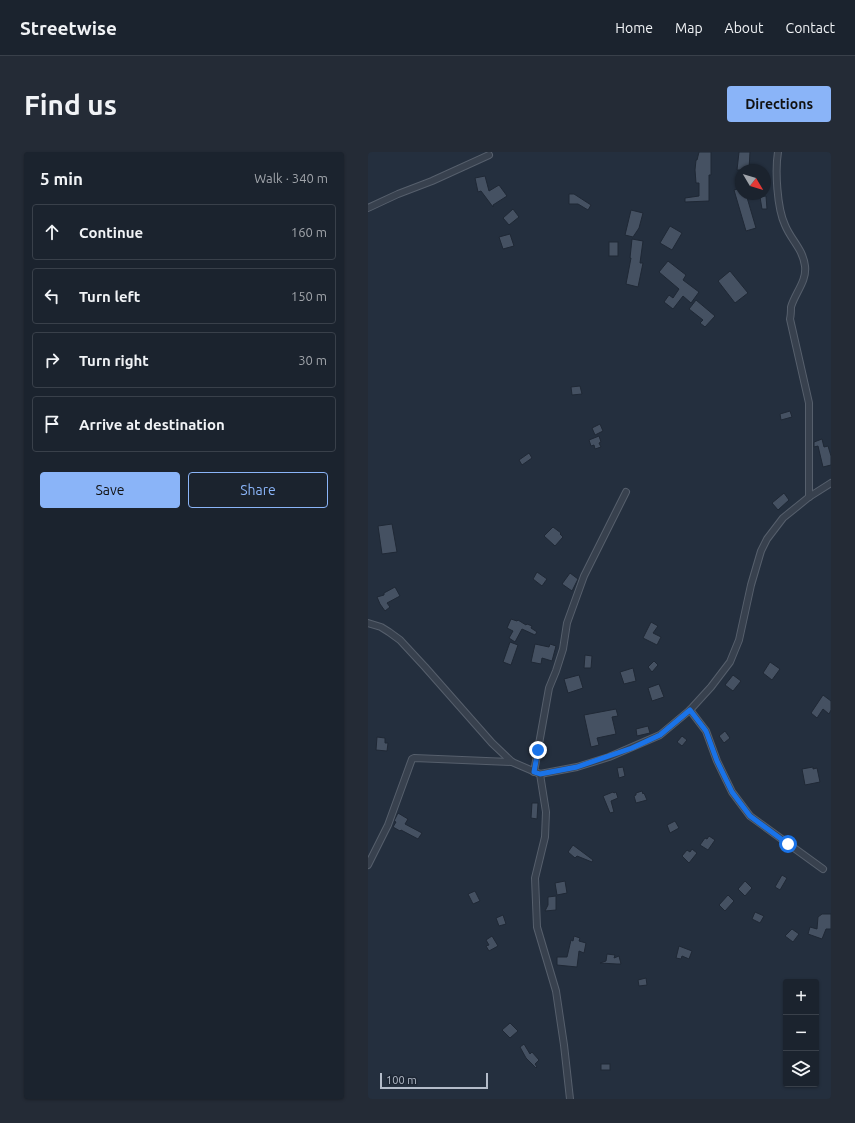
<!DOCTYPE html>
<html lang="en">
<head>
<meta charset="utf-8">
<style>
  body { margin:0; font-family:Ubuntu,sans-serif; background:#242b36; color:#f1f3f6 }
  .controls { position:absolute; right:12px; bottom:12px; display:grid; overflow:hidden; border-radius:4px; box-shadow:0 1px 3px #0004 }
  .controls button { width:36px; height:36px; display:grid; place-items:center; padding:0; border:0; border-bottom:1px solid #39404a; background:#1b232e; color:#f1f3f6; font:20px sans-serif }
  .compass { position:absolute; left:367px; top:12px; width:36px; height:36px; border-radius:50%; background:#1b232e; box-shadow:0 1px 3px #0004; rotate:128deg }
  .scale { position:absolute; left:12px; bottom:10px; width:108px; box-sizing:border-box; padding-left:4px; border:2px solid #b4bcc9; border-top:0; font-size:11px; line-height:14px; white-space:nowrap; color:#b4bcc9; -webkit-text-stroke:3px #1d2633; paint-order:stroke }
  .stop { position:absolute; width:12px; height:12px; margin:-9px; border:3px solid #1a73e8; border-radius:50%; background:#fff }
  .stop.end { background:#1a73e8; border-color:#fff; box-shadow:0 1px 4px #0008 }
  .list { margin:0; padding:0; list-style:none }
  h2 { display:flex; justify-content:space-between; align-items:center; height:52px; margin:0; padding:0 16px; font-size:17px }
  h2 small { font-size:13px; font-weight:400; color:#a0a4aa }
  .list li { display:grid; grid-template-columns:26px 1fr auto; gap:12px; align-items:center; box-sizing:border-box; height:56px; margin:0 8px 8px; padding:0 8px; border:1px solid #39404a; border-radius:4px }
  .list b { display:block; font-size:15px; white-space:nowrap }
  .list em { font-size:13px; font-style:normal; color:#a0a4aa }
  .actions { display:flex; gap:8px; padding:12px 16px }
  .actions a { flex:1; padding:9px 0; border:1px solid #8ab4f8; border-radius:4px; text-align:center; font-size:14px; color:#8ab4f8 }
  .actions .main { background:#8ab4f8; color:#111 }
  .icon { flex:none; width:22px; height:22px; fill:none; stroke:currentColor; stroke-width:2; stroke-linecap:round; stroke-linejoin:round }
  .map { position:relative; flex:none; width:463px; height:947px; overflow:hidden; border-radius:4px }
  header { display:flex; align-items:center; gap:24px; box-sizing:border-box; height:56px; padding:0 20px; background:#1b232e; border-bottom:1px solid #39404a }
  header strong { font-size:19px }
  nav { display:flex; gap:22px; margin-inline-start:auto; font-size:14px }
  .intro { display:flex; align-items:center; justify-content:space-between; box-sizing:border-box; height:96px; padding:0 24px }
  h1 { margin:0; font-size:28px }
  .button { padding:10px 18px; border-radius:4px; background:#8ab4f8; color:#111; font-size:14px; font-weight:700 }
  main { display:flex; gap:24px; padding:0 24px }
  aside { flex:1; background:#1b232e; border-radius:4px; box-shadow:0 1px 3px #0004 }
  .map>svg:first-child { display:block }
  .building { fill:#455162; stroke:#1f2835 }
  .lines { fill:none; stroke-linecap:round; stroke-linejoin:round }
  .minor-casing { stroke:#565f6c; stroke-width:8 }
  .minor { stroke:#38414e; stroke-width:6 }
  .route { stroke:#1a73e8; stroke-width:5 }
</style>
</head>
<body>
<header>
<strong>Streetwise</strong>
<nav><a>Home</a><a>Map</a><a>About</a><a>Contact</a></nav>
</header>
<div class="intro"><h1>Find us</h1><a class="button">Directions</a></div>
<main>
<aside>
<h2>5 min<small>Walk · 340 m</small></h2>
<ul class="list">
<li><svg class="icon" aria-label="ahead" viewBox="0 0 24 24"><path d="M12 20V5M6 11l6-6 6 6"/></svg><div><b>Continue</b></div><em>160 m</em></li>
<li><svg class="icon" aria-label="left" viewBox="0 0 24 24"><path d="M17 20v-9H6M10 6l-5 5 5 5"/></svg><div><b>Turn left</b></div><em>150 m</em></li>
<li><svg class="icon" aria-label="right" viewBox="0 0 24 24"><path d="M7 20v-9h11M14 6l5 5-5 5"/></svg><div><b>Turn right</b></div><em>30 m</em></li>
<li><svg class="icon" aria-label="arrive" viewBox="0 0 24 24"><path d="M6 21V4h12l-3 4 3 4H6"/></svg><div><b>Arrive at destination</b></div></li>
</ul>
<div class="actions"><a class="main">Save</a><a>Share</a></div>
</aside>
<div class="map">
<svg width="463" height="947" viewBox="0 0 463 947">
  <rect width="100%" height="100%" fill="#242f3e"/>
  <g class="building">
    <polygon points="331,0 343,0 343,23 341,23 341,49 317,50 317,46 331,44 331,31 328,31 327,18 328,8 329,8"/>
    <polygon points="371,0 382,0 381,18 369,18"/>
    <polygon points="117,24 121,39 131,33 139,44 125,53 125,55 113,39 110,40 107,26"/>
    <polygon points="373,36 373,42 378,42 388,76 378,79 366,38"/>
    <polygon points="201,42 206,42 223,53 220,58 210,52 201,52"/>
    <polygon points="398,44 399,57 394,57 392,45"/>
    <polygon points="145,57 151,65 141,73 135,66"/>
    <polygon points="263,58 275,61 271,76 265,85 257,83"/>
    <polygon points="302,74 314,81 304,98 292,91"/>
    <polygon points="142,82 146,94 135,97 131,85"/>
    <polygon points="264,87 275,89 272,111 275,111 270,135 258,132 263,106 262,106"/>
    <rect x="241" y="90" width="9" height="14"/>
    <polygon points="300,109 318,123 315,128 331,140 323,151 315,144 305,157 296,150 301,143 305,146 311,137 291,120"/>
    <polygon points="362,119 380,141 367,151 350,129"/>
    <polygon points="328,148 347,164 337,175 332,171 335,168 321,157"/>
    <polygon points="212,234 214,242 204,243 203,235"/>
    <polygon points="422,259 424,265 413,268 412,262"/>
    <polygon points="232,272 235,279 227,283 224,276"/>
    <polygon points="231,284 233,290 231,291 233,295 227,297 226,293 223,294 221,288"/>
    <polygon points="454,287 456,295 460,294 463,304 463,313 455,315 450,294 446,295 446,290"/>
    <polygon points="161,301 164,306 154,313 151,308"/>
    <polygon points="416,341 421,348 410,358 404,351"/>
    <polygon points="24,372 29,400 14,402 10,374"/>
    <polygon points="185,375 193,381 192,382 195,385 187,394 176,384"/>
    <polygon points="169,420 179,427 174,434 165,427"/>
    <polygon points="202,421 210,427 204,439 194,432"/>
    <polygon points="27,435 32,444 19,451 22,455 17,459 12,452 9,445 16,443 16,441"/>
    <polygon points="143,467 149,469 150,468 158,473 159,472 164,474 163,476 169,480 167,483 154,477 147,490 141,486 145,479 139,476"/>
    <polygon points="283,470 290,474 285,481 293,485 289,493 275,486"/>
    <polygon points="142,490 150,493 143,513 135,510"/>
    <polygon points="167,492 181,495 182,492 188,494 184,509 174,506 173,512 163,510"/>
    <polygon points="217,503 224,504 223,516 216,516"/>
    <polygon points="286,509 290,513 284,520 280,515"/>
    <polygon points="402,510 412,517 404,528 395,521"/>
    <polygon points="265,516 268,529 256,532 252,520"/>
    <polygon points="211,523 215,536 200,541 196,527"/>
    <polygon points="365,523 373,529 365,539 357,533"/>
    <polygon points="291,532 296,545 284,549 280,536"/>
    <polygon points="455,543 463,549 463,558 461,562 455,557 449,566 443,561"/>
    <polygon points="248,557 250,564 244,565 248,582 229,586 231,593 223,595 216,563"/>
    <polygon points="280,574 282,581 269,584 268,577"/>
    <polygon points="357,579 362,586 356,591 351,584"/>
    <polygon points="314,584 319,588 314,594 309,590"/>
    <polygon points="9,585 17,586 17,591 20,591 19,599 8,598"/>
    <polygon points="255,615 257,624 251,626 249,616"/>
    <polygon points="445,615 445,617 449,616 452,630 437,633 434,617"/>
    <polygon points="274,639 275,642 276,641 279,648 268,651 266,644 268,643 268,641"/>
    <polygon points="245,640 246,641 248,640 250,646 243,649 246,660 242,661 235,644"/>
    <polygon points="164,651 170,651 169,667 163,666"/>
    <polygon points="30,661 40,667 37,672 54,681 50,687 33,678 32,679 25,675 28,670 26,669"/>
    <polygon points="307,669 311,676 302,681 299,673"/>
    <polygon points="341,684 347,688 340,698 332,693 337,686 339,687"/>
    <polygon points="205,693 225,708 224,710 209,704 207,706 200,700"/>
    <polygon points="324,697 329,701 321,711 314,704 319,698 322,700"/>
    <polygon points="414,723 419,726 412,738 407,735"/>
    <polygon points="197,729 199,741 189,743 187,731"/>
    <polygon points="377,729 384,736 377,744 370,737"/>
    <polygon points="107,739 112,749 105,752 100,742"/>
    <polygon points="360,743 366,749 357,759 351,753"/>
    <polygon points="188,744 188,758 177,759 180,753 180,745"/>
    <polygon points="387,760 396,764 392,771 384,767"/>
    <polygon points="454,762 463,762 463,777 458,777 454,787 440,782 442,775 449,777 450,765"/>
    <polygon points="135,763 138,772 131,774 128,766"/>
    <polygon points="424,777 431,782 425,790 417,784"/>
    <polygon points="124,784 130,794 121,799 118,794 121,793 118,788"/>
    <polygon points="206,784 212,786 211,789 218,791 216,801 211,799 209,815 189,813 189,805 199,805 203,788 205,789"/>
    <polygon points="311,794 324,799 321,807 314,804 313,807 308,806"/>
    <polygon points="239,802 247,803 246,806 251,804 253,812 249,812 232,811 238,809"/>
    <polygon points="278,826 279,833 271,834 270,828"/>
    <polygon points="142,871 150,879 142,886 134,878"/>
    <polygon points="156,892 162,902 164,900 171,908 167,912 169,915 168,916 158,906 152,895"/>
    <rect x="233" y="912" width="9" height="6"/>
  </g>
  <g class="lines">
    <defs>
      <g id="minor">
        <path d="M410,0C407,18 409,56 417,73C423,88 435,97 437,114C439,129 427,141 423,155C423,159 423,163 422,167L441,251V345"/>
        <polyline points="0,56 30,42 64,29 121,3"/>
        <polyline points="0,471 13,475 21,480 32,488 57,515 124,591 144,610 172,622 209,615 241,605 292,583 322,558 343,535 362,510 371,488 383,433 393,399 399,387 415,366 441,345 463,331"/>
        <polyline points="322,558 338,579 349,609 364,640 382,664 455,717"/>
        <polyline points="166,620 181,536 188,519 195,497 199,471 216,424 258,340"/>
        <polyline points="172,622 178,660 177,685 167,726 169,775 188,839 196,893 202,947"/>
        <polyline points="0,713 20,673 44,607 46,606 144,610"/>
      </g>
    </defs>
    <use href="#minor" class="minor-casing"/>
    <use href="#minor" class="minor"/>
  </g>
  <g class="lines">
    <polyline class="route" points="170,598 166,620 172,622 209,615 264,596 292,583 322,558 338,579 349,609 364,640 382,664 420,692"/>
  </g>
</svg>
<div class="controls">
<button>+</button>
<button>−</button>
<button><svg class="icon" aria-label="layers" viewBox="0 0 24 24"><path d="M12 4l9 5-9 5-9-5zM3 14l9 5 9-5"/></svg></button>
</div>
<svg class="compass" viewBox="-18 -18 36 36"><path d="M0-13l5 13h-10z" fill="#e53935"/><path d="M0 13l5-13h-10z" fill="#a0a4aa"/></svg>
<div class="scale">100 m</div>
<div class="stop" style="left:420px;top:692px"></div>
<div class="stop end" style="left:170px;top:598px"></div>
</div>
</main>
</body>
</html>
